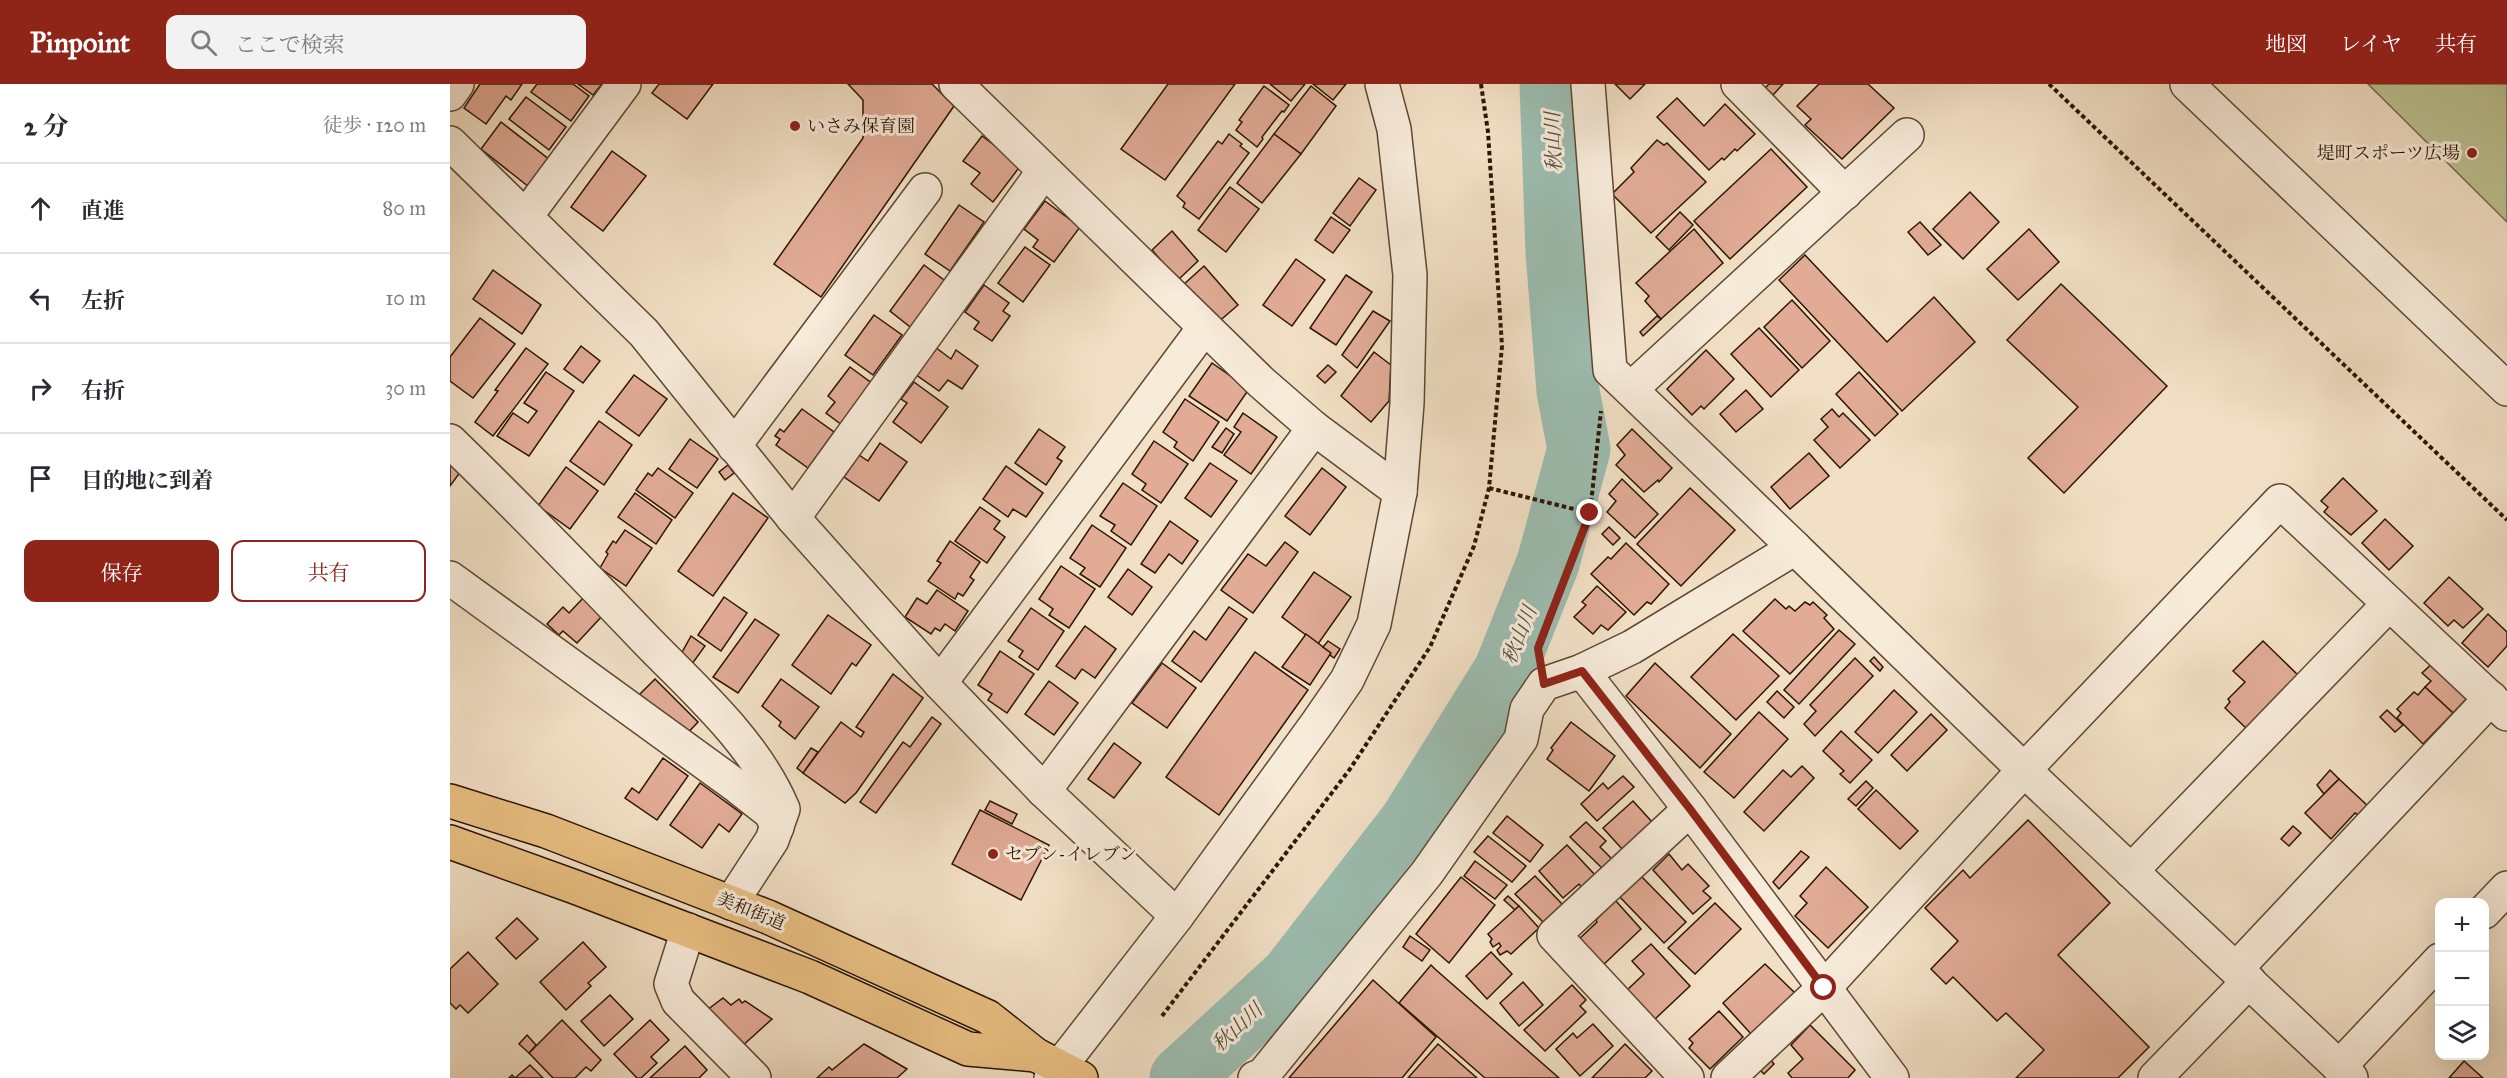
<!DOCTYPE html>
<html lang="ja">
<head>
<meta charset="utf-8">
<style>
  body { margin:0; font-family:"IM FELL Great Primer","Noto Serif JP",serif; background:#f2f2f3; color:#2b2b33 }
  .controls { position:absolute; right:18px; bottom:18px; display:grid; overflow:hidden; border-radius:12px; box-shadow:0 6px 24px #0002 }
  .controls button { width:54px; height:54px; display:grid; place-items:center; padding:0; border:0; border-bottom:2px solid #e1e1e2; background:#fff; color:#2b2b33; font:30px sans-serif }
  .stop { position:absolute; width:18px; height:18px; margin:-14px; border:4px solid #8f2418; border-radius:50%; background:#fff }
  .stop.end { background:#8f2418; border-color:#fff; box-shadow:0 2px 6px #0008 }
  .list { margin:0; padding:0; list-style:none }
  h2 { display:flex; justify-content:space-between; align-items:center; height:78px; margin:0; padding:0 24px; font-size:26px }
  h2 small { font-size:20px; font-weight:400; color:#7c7c81 }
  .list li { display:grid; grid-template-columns:39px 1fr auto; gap:18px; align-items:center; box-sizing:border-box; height:90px; padding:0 24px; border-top:2px solid #e1e1e2 }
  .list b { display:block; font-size:22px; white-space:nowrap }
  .list em { font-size:20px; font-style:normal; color:#7c7c81 }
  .actions { display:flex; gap:12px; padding:18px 24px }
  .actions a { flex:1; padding:14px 0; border:2px solid #8f2418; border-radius:12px; text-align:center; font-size:21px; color:#8f2418 }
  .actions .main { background:#8f2418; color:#fff }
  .icon { flex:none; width:33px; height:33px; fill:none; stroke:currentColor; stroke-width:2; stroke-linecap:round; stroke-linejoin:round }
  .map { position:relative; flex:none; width:2057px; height:994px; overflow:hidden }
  header { display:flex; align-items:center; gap:36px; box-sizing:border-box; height:84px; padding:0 30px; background:#8f2418; color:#fff }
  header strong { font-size:28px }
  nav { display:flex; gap:33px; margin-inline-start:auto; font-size:21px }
  .search { width:420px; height:54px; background:#f2f2f3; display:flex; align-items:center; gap:15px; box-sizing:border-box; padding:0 21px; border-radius:12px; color:#7c7c81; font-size:22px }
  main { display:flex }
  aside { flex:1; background:#fff }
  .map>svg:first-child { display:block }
  .green { fill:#bdc293; stroke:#746c4a; stroke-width:1.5 }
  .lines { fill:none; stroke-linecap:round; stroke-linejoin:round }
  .river { stroke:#9cbdb0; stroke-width:63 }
  .building { fill:#e1ab96; stroke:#2c1500; stroke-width:1.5 }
  .minor-casing { stroke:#5e4832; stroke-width:36 }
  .major-casing { stroke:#2c1500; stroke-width:36 }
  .path { stroke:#2c1500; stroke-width:4; stroke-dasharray:4.5 3; stroke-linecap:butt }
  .minor { stroke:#f7ebda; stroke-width:33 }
  .major { stroke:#e9c083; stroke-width:33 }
  .route { stroke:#8f2418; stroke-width:8 }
  .poi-dot { fill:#8f2418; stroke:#f7ebda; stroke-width:2 }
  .labels { text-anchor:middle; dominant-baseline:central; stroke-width:6; stroke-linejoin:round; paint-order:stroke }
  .poi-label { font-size:18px; fill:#2c1500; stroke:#f7ebda; text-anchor:start }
  .street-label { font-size:18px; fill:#2c1500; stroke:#f7ebda }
  .water-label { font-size:20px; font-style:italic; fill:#53503e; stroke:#f7ebda }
</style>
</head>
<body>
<header>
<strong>Pinpoint</strong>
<div class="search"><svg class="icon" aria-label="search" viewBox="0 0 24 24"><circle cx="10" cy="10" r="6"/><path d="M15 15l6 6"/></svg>ここで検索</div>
<nav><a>地図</a><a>レイヤ</a><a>共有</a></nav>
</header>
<main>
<aside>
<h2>2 分<small>徒歩 · 120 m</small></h2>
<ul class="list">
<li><svg class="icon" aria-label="ahead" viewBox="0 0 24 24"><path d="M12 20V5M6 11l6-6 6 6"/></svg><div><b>直進</b></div><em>80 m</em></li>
<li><svg class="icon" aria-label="left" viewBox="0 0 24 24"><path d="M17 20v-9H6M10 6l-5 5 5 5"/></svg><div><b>左折</b></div><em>10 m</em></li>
<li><svg class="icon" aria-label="right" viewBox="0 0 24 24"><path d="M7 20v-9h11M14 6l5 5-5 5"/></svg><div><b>右折</b></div><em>30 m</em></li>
<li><svg class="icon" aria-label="arrive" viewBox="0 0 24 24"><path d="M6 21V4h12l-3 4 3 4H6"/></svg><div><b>目的地に到着</b></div></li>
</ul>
<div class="actions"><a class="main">保存</a><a>共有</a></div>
</aside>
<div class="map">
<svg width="2057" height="994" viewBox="0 0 2057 994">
  <rect width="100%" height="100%" fill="#f2e0c6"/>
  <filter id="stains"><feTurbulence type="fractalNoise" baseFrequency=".00333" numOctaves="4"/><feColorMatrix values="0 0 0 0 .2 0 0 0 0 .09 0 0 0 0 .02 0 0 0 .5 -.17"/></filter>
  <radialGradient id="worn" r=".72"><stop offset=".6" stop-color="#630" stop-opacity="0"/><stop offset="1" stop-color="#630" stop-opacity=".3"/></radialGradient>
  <polygon class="green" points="1918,0 2057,0 2057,138"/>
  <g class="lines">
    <polyline class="river" points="731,994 841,893 961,738 1055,587 1098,479 1129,365 1118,307 1107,168 1101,0"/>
  </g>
  <g class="building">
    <polygon points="30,0 72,0 61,16 56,12 36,40 14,24"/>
    <polygon points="87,0 123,0 139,12 121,37 81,8"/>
    <polygon points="128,0 152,0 143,11"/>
    <polygon points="209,0 263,0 237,35 202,9"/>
    <polygon points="398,0 482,0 504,22 371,213 324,180 413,54 413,16"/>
    <polygon points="718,0 785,0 715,96 671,65"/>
    <polygon points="820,0 855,0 841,17"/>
    <polygon points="863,0 896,0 883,16"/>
    <polygon points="1165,0 1195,0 1180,15"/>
    <polygon points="1319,0 1333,0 1323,11 1315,4"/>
    <polygon points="1369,0 1418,0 1444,24 1392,75 1355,41 1361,35 1347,22"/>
    <polygon points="814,2 839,21 834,28 832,27 812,53 813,55 807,63 786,46 792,38 789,36"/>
    <polygon points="861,2 886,22 851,70 824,50"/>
    <polygon points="76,13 116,43 99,66 59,35"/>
    <polygon points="1227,14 1254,42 1275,20 1305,50 1287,67 1285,65 1274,76 1272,74 1259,86 1207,33"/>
    <polygon points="51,38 100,76 79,103 31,65"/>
    <polygon points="779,50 792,60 790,62 799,69 749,135 733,123 735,119 727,112 768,57 772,60"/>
    <polygon points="824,50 851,70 812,119 787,99"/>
    <polygon points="532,52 571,81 543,118 521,100 530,89 513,77"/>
    <polygon points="1207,56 1214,61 1217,59 1256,98 1201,149 1162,110 1184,88 1181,84"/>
    <polygon points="1321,65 1357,103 1280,175 1244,137"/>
    <polygon points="162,67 196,92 153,147 121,123"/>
    <polygon points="909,94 926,106 900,142 883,129"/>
    <polygon points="780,103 809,125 776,168 748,146"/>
    <polygon points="1520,108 1549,138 1513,175 1483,145"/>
    <polygon points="595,117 630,143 604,178 583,163 588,156 574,145"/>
    <polygon points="509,121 534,138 500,187 475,170"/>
    <polygon points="1230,128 1243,141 1219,166 1206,153"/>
    <polygon points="881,133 900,146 883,169 865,156"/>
    <polygon points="1470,138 1491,161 1478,171 1458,148"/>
    <polygon points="1244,145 1273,179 1211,235 1195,217 1199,212 1186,199"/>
    <polygon points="1579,145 1609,178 1568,216 1537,185"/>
    <polygon points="722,147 748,177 728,196 702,166"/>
    <polygon points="575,163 600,181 573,218 548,199"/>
    <polygon points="1355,171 1437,258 1484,213 1525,258 1452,327 1329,196"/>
    <polygon points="846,175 875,196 842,242 813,221"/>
    <polygon points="474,181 498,199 464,246 440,227"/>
    <polygon points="754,182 788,221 766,240 732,202"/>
    <polygon points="43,186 91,221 72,250 23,215"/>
    <polygon points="896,191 922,208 886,261 860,244"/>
    <polygon points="1611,200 1717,302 1614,409 1578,374 1628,323 1557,256"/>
    <polygon points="534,201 559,219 553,227 560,232 542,257 524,245 529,238 515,228"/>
    <polygon points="1342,216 1380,257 1352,284 1314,243"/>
    <polygon points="923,227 940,237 907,284 892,271"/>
    <polygon points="424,231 452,251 423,291 395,271"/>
    <polygon points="1207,232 1211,235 1193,252 1190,248"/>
    <polygon points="30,234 65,260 23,314 0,297 0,273"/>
    <polygon points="1309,244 1349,286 1321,313 1281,270"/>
    <polygon points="131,262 150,277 133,299 114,285"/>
    <polygon points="485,263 501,275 506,266 528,282 512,305 498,296 489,307 465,290"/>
    <polygon points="76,264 98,280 43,352 25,338 48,307 45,306"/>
    <polygon points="1256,266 1284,295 1254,325 1251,322 1242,331 1217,305"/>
    <polygon points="924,268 941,281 939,317 921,338 891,312"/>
    <polygon points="762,279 799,305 777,337 739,312"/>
    <polygon points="878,281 886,288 875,299 867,292"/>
    <polygon points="400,283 423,300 392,341 376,329 385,318 378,312"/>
    <polygon points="96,288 124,307 79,372 47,352 63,329 78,339 87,327 74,319"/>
    <polygon points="1409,288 1448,330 1425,352 1386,310"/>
    <polygon points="184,291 217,315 189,352 156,328"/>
    <polygon points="464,298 498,323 471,359 443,338 457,319 451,315"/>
    <polygon points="1296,306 1313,325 1286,348 1270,330"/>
    <polygon points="735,315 769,338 743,377 724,363 727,358 713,348"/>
    <polygon points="352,325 384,348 358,384 326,361 330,355 325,352 330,345 334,348"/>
    <polygon points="1382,325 1389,333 1393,329 1420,356 1390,384 1364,356 1378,343 1371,335"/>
    <polygon points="793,329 827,353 801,390 774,371 791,348 784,343"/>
    <polygon points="149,337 182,361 154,401 120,377"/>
    <polygon points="776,344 784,350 772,369 762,363"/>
    <polygon points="589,345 615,363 607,374 612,377 596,401 565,379"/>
    <polygon points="1182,345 1222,384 1209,398 1208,396 1194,408 1166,381 1175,371 1167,361"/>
    <polygon points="240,355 268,375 247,404 219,385"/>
    <polygon points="704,357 738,380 711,419 692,406 696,400 682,390"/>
    <polygon points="430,359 457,378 429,417 394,393 409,371 418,377"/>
    <polygon points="1359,369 1379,392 1340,425 1321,403"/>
    <polygon points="0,379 11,387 0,402"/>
    <polygon points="760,379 787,397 761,433 735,414"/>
    <polygon points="278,381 284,389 275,396 269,388"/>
    <polygon points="556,382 593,409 576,433 563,425 558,433 533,415"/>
    <polygon points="116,383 148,407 120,445 88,422"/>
    <polygon points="208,384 243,409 225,434 186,406 198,389 202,392"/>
    <polygon points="872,384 896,403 860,451 835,432"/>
    <polygon points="1893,394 1927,427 1901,451 1874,428 1878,423 1871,417"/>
    <polygon points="1172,395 1208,430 1185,454 1157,428 1166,417 1159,410"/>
    <polygon points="673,399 707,422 681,461 661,447 665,441 650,432"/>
    <polygon points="1240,404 1285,446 1231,502 1187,460"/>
    <polygon points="185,409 222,436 206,460 168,433"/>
    <polygon points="283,409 318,434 263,512 228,487"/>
    <polygon points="530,423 550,437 544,445 555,453 537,479 505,457"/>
    <polygon points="1935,435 1963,462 1939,486 1912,459"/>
    <polygon points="720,437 748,457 732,480 719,470 705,489 691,480"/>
    <polygon points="642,441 676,464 650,503 630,490 635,484 620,474"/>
    <polygon points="1159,443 1170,454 1163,461 1152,450"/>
    <polygon points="175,446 202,464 176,502 150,484 158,470 156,468 163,457 166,459"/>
    <polygon points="500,457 530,478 520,493 524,496 513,512 508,509 505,515 478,497 491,479 487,477"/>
    <polygon points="835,458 848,468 803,529 771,506 798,470 816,482"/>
    <polygon points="1176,459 1219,500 1201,520 1197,518 1184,531 1141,490 1158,473 1161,475"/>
    <polygon points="611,482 645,505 619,544 599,531 603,525 589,515"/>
    <polygon points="678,485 702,503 682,531 658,513"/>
    <polygon points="864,488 901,513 868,560 832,533"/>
    <polygon points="1999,493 2033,525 2013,544 2004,536 1998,542 1974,519"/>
    <polygon points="1147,502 1176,528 1158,546 1151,541 1143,550 1124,533 1136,521 1132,518"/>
    <polygon points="487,506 518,527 505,547 495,540 490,547 485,544 481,550 455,533 467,514 477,520"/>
    <polygon points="135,512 154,530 127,559 113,547 109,551 97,540 113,523 119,529"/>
    <polygon points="274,513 297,529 271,567 248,551"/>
    <polygon points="1325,515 1336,525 1339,522 1345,527 1355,518 1360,521 1363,518 1377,531 1374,534 1384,545 1340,590 1293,547"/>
    <polygon points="779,523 797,535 751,598 722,577 744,547 756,556"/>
    <polygon points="581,524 614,547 588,586 569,573 573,567 558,557"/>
    <polygon points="2038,530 2057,548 2057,562 2038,583 2012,559"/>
    <polygon points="378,531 421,561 406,582 402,579 381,610 342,581"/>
    <polygon points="305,535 329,551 288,609 263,593"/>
    <polygon points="635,542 666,565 645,594 632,585 625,595 606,582"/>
    <polygon points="1389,546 1405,560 1349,620 1334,606"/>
    <polygon points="856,550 881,569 860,601 832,583"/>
    <polygon points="1283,550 1329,592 1286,636 1241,593"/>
    <polygon points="241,552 255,562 242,580 230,572"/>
    <polygon points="878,557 890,565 884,574 880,571 881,569 873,563"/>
    <polygon points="1813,557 1850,593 1799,647 1775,624 1780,618 1778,615 1795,598 1783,587"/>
    <polygon points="550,567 584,590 557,629 538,616 542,610 528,601"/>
    <polygon points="805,568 858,606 769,731 716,693"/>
    <polygon points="1424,573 1433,583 1430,587 1420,577"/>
    <polygon points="1405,574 1423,592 1365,652 1354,640 1366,627 1360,621"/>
    <polygon points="1986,576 2020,611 2003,629 1975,603 1981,597 1972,589"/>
    <polygon points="712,579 746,604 717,644 682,619"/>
    <polygon points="1205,579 1281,650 1250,684 1176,612"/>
    <polygon points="443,590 473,614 406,709 395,719 353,689 391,638 411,653 414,648 406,643"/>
    <polygon points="205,595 248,638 232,655 183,617"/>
    <polygon points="331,595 369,623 345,655 329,642 331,638 312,622"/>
    <polygon points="599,597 628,619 604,651 575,630"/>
    <polygon points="1975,603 2003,629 1973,660 1947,634 1951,629 1947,625 1964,608 1968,611"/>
    <polygon points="1444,606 1467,628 1428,669 1405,648"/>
    <polygon points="1327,607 1344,623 1334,634 1317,618"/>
    <polygon points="1937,626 1953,641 1945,648 1930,633"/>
    <polygon points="1309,628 1338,655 1284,714 1254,688"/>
    <polygon points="1481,630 1497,646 1457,687 1441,671"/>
    <polygon points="482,633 491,640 426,729 410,718 453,658 460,663"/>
    <polygon points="1121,638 1165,672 1139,707 1097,675 1103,666 1101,664"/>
    <polygon points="1391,647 1422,676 1400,699 1390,690 1394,687 1373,667"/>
    <polygon points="664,659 691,679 664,714 638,695"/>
    <polygon points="361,664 368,668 353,689 347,684"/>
    <polygon points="213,674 238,692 207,736 175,714 182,704 189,709"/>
    <polygon points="1352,682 1364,694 1314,747 1294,728 1333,686 1341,693"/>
    <polygon points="1880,686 1889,695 1874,710 1867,701"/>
    <polygon points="1173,692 1184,703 1147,737 1131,720 1153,699 1158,705"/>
    <polygon points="1889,695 1919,723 1910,732 1905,729 1881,755 1855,729"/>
    <polygon points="1416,697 1423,704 1406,722 1398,715"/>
    <polygon points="250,699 292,730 279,748 269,740 252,764 220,741"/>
    <polygon points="1426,706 1468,747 1450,765 1408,725"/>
    <polygon points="540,717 567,730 562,740 535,726"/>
    <polygon points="1183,717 1203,739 1173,766 1153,744"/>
    <polygon points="530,726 599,761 571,816 502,780"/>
    <polygon points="1057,732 1093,761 1080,778 1043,749"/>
    <polygon points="1578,736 1660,819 1608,871 1699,963 1668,994 1566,994 1594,966 1556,929 1547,937 1503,893 1496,900 1481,885 1508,857 1475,824 1513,786 1520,794"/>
    <polygon points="1136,738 1156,757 1150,763 1163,776 1154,786 1120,753"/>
    <polygon points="1843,742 1851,749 1839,762 1831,755"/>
    <polygon points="1038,752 1076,782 1062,798 1024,768"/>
    <polygon points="1117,761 1146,792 1132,804 1129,800 1113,814 1089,787"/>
    <polygon points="1351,767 1359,773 1329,805 1323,798"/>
    <polygon points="1219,770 1232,786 1238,780 1259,802 1253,807 1261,814 1243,830 1203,786"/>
    <polygon points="1025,777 1057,801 1045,815 1014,792"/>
    <polygon points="1376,783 1418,823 1378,864 1345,832 1357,819 1350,812"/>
    <polygon points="1190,791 1236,838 1214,859 1168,811"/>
    <polygon points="1085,792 1114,822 1095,840 1065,810"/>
    <polygon points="1011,793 1045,821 999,879 966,850"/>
    <polygon points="1058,812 1069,822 1065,826 1054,816"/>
    <polygon points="1165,816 1191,845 1151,883 1126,858 1147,838 1146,836"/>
    <polygon points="1265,819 1291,845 1245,890 1218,864"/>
    <polygon points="1069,822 1089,844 1061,870 1057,867 1050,871 1047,866 1051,862 1049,859 1043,863 1040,858 1042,855 1038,850"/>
    <polygon points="67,834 88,855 66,875 46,854"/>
    <polygon points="960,852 980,866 972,877 953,863"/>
    <polygon points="133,858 156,883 138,899 141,902 116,926 90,898"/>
    <polygon points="1201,860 1240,902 1204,936 1176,907 1194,890 1182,877"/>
    <polygon points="18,868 48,900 18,929 10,921 6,925 0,919 0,885"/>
    <polygon points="1041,868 1062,890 1037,915 1016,892"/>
    <polygon points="1315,880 1345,909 1301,950 1273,919"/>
    <polygon points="981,881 985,885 1109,994 1035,994 949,919"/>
    <polygon points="923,896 986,953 952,994 839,994"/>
    <polygon points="1073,898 1093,921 1069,942 1050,919"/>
    <polygon points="1122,901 1136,916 1130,922 1136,928 1095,967 1074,946"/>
    <polygon points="160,911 183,935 154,962 131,937"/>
    <polygon points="273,914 281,921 289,915 292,919 295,917 322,935 290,964 257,926"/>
    <polygon points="1269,927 1293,953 1260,985 1239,964 1243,959 1239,955"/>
    <polygon points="112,936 151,976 141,987 136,983 125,994 103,994 79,969"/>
    <polygon points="200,936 219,956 201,973 207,979 191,994 187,994 164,970"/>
    <polygon points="1143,940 1163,962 1130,992 1106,965 1123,949 1127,954"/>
    <polygon points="1360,941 1405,986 1398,994 1342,994 1338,989 1353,975 1341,961"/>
    <polygon points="77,951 86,961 79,969 69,960"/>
    <polygon points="414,960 457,985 447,994 367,994 379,983 382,986"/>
    <polygon points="988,960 1027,994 958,994"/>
    <polygon points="1175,960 1202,987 1195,994 1142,994"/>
    <polygon points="235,962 257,986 249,994 200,994"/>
    <polygon points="1320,975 1324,980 1314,990 1309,985"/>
    <polygon points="2014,977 2033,994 1999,994"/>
    <polygon points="80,981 93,994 59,994 62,991 65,994"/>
  </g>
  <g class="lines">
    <defs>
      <g id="minor">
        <polyline points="506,0 811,298 864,344 950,408"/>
        <polyline points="1138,0 1160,286 1345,464"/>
        <polyline points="1288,0 1395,109"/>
        <polyline points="1737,0 2057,305"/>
        <polyline points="0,10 7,0"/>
        <polyline points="0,59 194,249 343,434 490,599 594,707 727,832"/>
        <polyline points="76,132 174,0"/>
        <polyline points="1181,305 1457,51"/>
        <path d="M0,357C68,423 134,491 199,559C249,610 305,659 333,725L322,756L281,819"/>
        <polyline points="284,362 475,106"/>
        <polyline points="343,434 594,87"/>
        <polyline points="0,494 288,703 321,729 327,743"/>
        <polyline points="1132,587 1240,725 1442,994"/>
        <polyline points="490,599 754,244"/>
        <polyline points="594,707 864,344"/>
        <polyline points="1681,787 1939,520"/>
        <polyline points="2034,828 2057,804"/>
        <polyline points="238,846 221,900 228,917 304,994"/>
        <polyline points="1786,885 2041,614"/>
        <polyline points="1889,983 1990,876"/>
        <polyline points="601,994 727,832 868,638 897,596 924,540 950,408 957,319 960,191 944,45 932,0"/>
        <polyline points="805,994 813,991 977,789 1071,655 1077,625 1094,600 1132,587 1182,563 1345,464 1574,686 1901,994"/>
        <polyline points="1237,994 1104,851 1240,725"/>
        <polyline points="1278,994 1374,904 1574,686 1830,417 2057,630"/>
        <polyline points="1705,994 1799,897"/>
      </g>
      <g id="major">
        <polyline points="0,717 96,747 318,833 538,933 586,971 631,994"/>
        <polyline points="0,758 125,803 360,893 518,965 586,971"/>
      </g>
    </defs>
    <use href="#minor" class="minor-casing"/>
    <use href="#major" class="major-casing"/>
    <g class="path">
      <polyline points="1599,0 2057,436"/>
      <polyline points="1039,404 1140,429"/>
      <polyline points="1089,567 1140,429 1151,327"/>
      <polyline points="712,932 900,685 980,563 1024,462 1039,404 1052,262 1038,48 1031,0"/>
    </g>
    <use href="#minor" class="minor"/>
    <use href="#major" class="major"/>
  </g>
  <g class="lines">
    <polyline class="route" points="1140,429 1088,564 1094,600 1132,587 1240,725 1374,904"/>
  </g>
  <g class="poi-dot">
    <circle cx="345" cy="42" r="6"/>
    <circle cx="2022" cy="69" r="6"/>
    <circle cx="543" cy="770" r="6"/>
  </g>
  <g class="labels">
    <g class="poi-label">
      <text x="357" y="42">いさみ保育園</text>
      <text x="2010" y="69" text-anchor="end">堤町スポーツ広場</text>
      <text x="555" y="770">セブン-イレブン</text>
    </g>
    <g class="street-label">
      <text transform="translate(301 827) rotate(22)">美和街道</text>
    </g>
    <g class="water-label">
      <text transform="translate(1103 58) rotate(-92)">秋山川</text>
      <text transform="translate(1069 551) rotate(-68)">秋山川</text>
      <text transform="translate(787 943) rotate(-43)">秋山川</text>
    </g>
  </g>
  <rect width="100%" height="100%" filter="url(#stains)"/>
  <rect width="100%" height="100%" fill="url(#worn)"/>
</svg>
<div class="controls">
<button>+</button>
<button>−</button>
<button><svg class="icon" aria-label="layers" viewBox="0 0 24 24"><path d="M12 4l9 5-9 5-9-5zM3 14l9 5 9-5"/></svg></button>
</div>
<div class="stop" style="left:1374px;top:904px"></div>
<div class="stop end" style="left:1140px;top:429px"></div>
</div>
</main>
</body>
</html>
